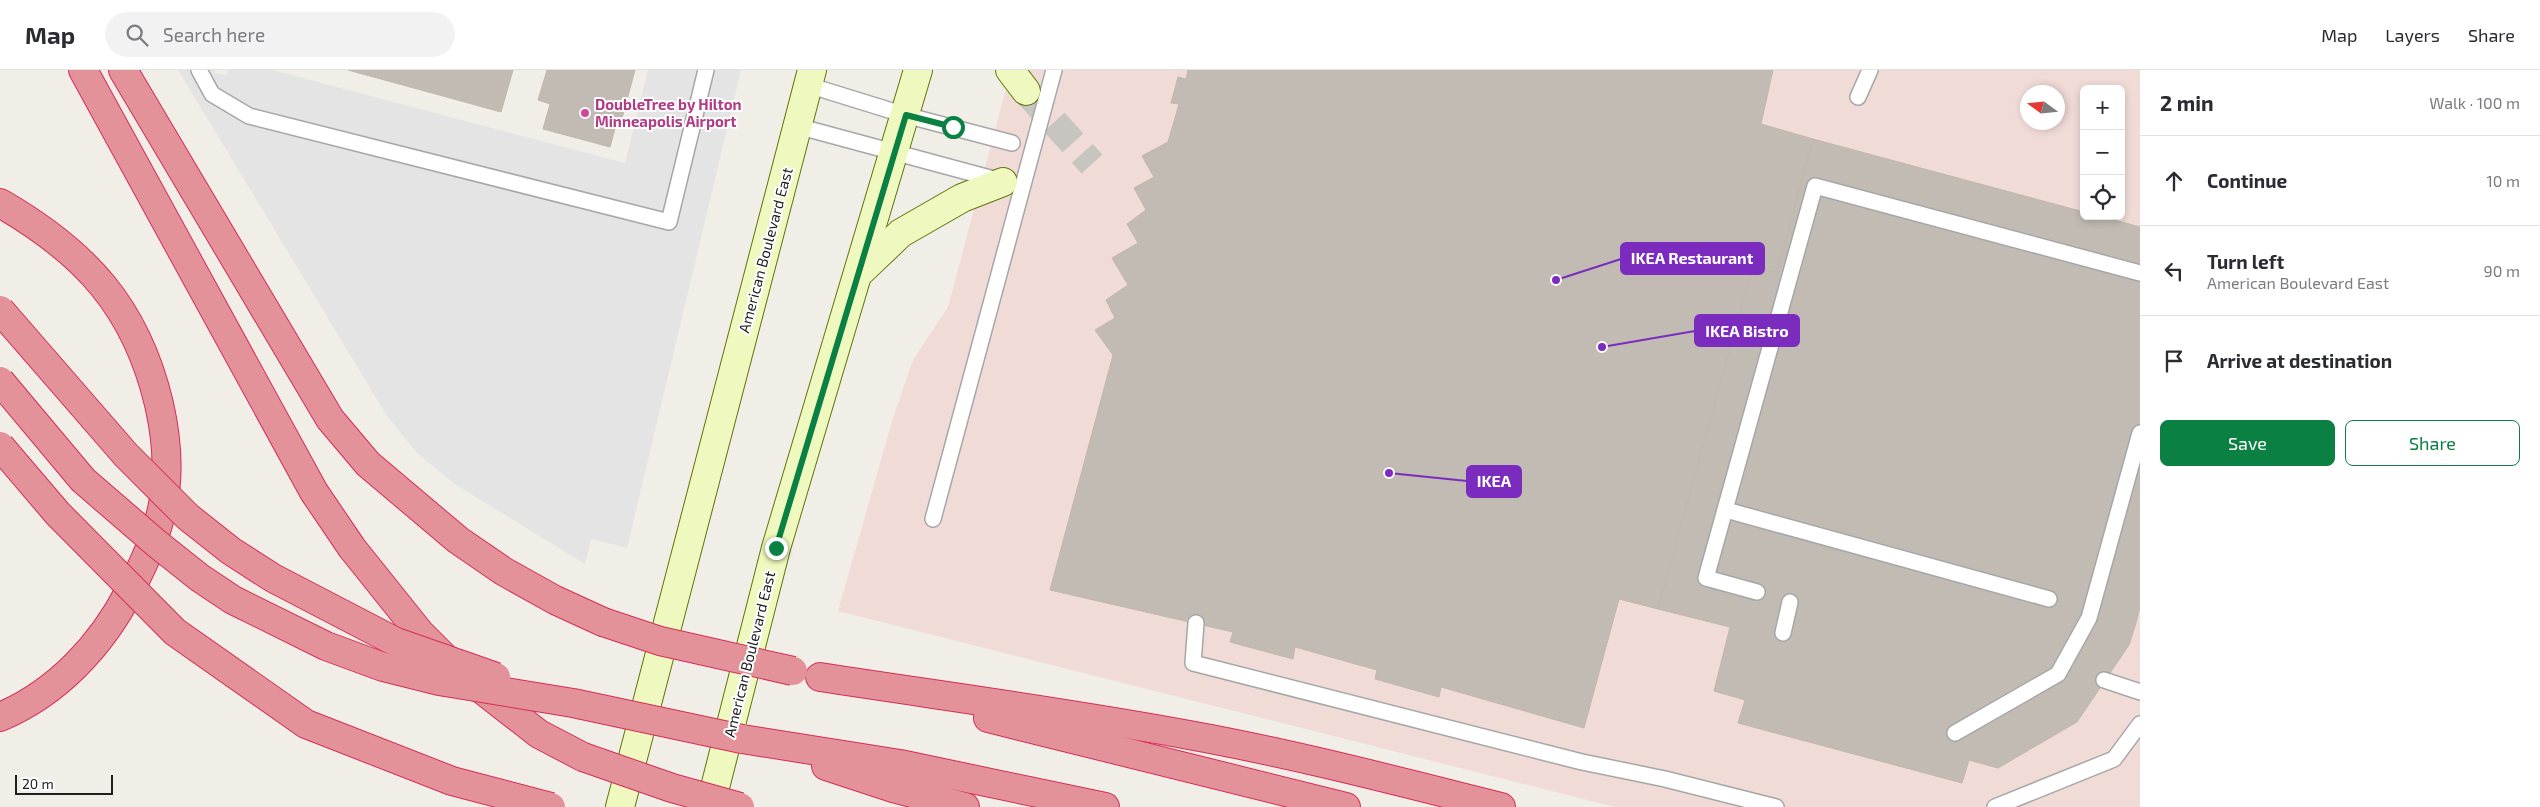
<!DOCTYPE html>
<html lang="en">
<head>
<meta charset="utf-8">
<style>
  body { margin:0; font-family:"Exo 2",sans-serif; background:#f2f2f3; color:#2b2b33 }
  .controls { position:absolute; right:15px; top:15px; display:grid; overflow:hidden; border-radius:8px; box-shadow:0 2px 8px #0003 }
  .controls button { width:45px; height:45px; display:grid; place-items:center; padding:0; border:0; border-bottom:1px solid #e1e1e2; background:#fff; color:#2b2b33; font:25px sans-serif }
  .compass { position:absolute; left:2020px; top:15px; width:45px; height:45px; border-radius:50%; background:#fff; box-shadow:0 2px 8px #0003; rotate:285deg }
  .scale { position:absolute; left:15px; bottom:12px; width:98px; box-sizing:border-box; padding-left:5px; border:2px solid #202020; border-top:0; font-size:14px; line-height:18px; white-space:nowrap; color:#202020; -webkit-text-stroke:4px #fff; paint-order:stroke }
  .stop { position:absolute; width:15px; height:15px; margin:-11px; border:4px solid #0b8043; border-radius:50%; background:#fff }
  .stop.end { background:#0b8043; border-color:#fff; box-shadow:0 1px 5px #0008 }
  .list { margin:0; padding:0; list-style:none }
  h2 { display:flex; justify-content:space-between; align-items:center; height:65px; margin:0; padding:0 20px; font-size:21px }
  h2 small { font-size:16px; font-weight:400; color:#7c7c81 }
  .list li { display:grid; grid-template-columns:32px 1fr auto; gap:15px; align-items:center; box-sizing:border-box; height:90px; padding:0 20px; border-top:1px solid #e1e1e2 }
  .list b { display:block; font-size:19px; white-space:nowrap }
  .list p { margin:0; font-size:16px; white-space:nowrap; color:#7c7c81 }
  .list em { font-size:16px; font-style:normal; color:#7c7c81 }
  .actions { display:flex; gap:10px; padding:15px 20px }
  .actions a { flex:1; padding:11px 0; border:1px solid #0b8043; border-radius:8px; text-align:center; font-size:18px; color:#0b8043 }
  .actions .main { background:#0b8043; color:#fff }
  .icon { flex:none; width:28px; height:28px; fill:none; stroke:currentColor; stroke-width:2; stroke-linecap:round; stroke-linejoin:round }
  .map { position:relative; flex:none; width:2140px; height:737px; overflow:hidden }
  header { display:flex; align-items:center; gap:30px; box-sizing:border-box; height:70px; padding:0 25px; background:#fff; border-bottom:1px solid #e1e1e2 }
  header strong { font-size:24px }
  nav { display:flex; gap:28px; margin-inline-start:auto; font-size:18px }
  .search { width:350px; height:45px; background:#f2f2f3; display:flex; align-items:center; gap:12px; box-sizing:border-box; padding:0 18px; border-radius:28px; color:#7c7c81; font-size:19px }
  main { display:flex }
  aside { flex:1; background:#fff }
  .map>svg:first-child { display:block }
  .commercial { fill:#f0dbd7; fill-rule:evenodd }
  .parking { fill:#e4e4e4 }
  .building { fill:#c1bbb4; stroke:#c2b7aa }
  .lines { fill:none; stroke-linecap:round; stroke-linejoin:round }
  .secondary-tunnel { stroke:#c6c5bf; stroke-width:28; stroke-dasharray:28 14; stroke-linecap:butt }
  .lane-casing { stroke:#a7a7a7; stroke-width:18 }
  .secondary-casing { stroke:#607609; stroke-width:30 }
  .highway-casing { stroke:#d52d57; stroke-width:30 }
  .lane { stroke:#fff; stroke-width:15 }
  .secondary { stroke:#eff8be; stroke-width:28 }
  .highway { stroke:#e4929a; stroke-width:28 }
  .highway-bridge-casing { stroke:#d52d57; stroke-width:30; stroke-linecap:butt }
  .highway-bridge { stroke:#e4929a; stroke-width:28 }
  .route { stroke:#0b8043; stroke-width:6 }
  .hotel-dot { fill:#d1479c; stroke:#fff; stroke-width:2 }
  .labels { text-anchor:middle; dominant-baseline:central; stroke-width:4; stroke-linejoin:round; paint-order:stroke }
  .hotel-label { font-size:15px; font-weight:bold; fill:#b23c85; stroke:#fff; text-anchor:start }
  .street-label { font-size:15px; fill:#202020; stroke:#fff }
  .leader { fill:none; stroke:#7b2cbf; stroke-width:2 }
  .callout-dot { fill:#7b2cbf; stroke:#fff; stroke-width:2 }
  .callout { fill:#7b2cbf; stroke:#7b2cbf; stroke-width:2 }
  .callout-label { font-size:16px; text-anchor:middle; font-weight:bold; fill:#fff }
</style>
</head>
<body>
<header>
<strong>Map</strong>
<div class="search"><svg class="icon" aria-label="search" viewBox="0 0 24 24"><circle cx="10" cy="10" r="6"/><path d="M15 15l6 6"/></svg>Search here</div>
<nav><a>Map</a><a>Layers</a><a>Share</a></nav>
</header>
<main>
<div class="map">
<svg width="2140" height="737" viewBox="0 0 2140 737">
  <rect width="100%" height="100%" fill="#f0eee7"/>
  <path class="commercial" d="M1011,0H2140V737H1615L838,541L893,348L913,290L948,237ZM2084,19H2121V146H2084ZM2028,22H2058V52H2028Z"/>
  <polygon class="parking" points="178,0 215,0 215,3 226,5 228,0 272,0 625,93 648,0 741,0 627,478 591,469 585,494 456,415 417,383 387,346"/>
  <g class="building">
    <polygon points="348,0 513,0 501,42"/>
    <polygon points="547,0 635,0 621,52 617,51 610,77 543,59 550,34 538,30"/>
    <polygon points="1188,0 1773,0 1761,54 1813,69 1777,203 1753,196 1658,539 1619,529 1584,658 1441,617 1439,627 1375,609 1377,600 1295,577 1293,589 1230,572 1233,562 1050,520 1113,285 1095,260 1115,248 1106,230 1128,215 1112,188 1138,173 1127,154 1146,140 1134,118 1154,107 1142,86 1168,72 1179,34 1171,33 1178,7 1186,9"/>
    <polygon points="1813,69 2084,142 2084,146 2100,146 2140,157 2140,537 2136,553 2129,575 2077,652 1998,698 1969,690 1962,713 1738,653 1745,630 1714,621 1730,557 1658,539 1753,196 1777,203"/>
  </g>
  <g class="lines">
    <polyline class="secondary-tunnel" points="1026,21 1092,94"/>
    <defs>
      <g id="lane">
        <polyline points="199,0 212,24 249,46 669,152 706,0"/>
        <polyline points="808,15 905,45 1012,73"/>
        <polyline points="1858,27 1870,0"/>
        <polyline points="797,56 1001,111"/>
        <polyline points="1726,440 2049,529"/>
        <polyline points="933,449 1054,0"/>
        <polyline points="1757,522 1706,508 1815,116 2140,203"/>
        <polyline points="1196,553 1193,593 1582,692 1665,709 1776,737"/>
        <polyline points="1783,563 1790,532"/>
        <polyline points="2104,610 2140,622"/>
        <polyline points="1955,663 2058,604 2089,548 2140,363"/>
        <polyline points="1995,737 2114,689 2140,654"/>
      </g>
      <g id="secondary">
        <polyline points="1010,0 1026,21"/>
        <polyline points="859,203 901,163 962,128 1003,112"/>
        <polyline points="620,737 812,0"/>
        <polyline points="710,737 776,478 918,0"/>
      </g>
      <g id="highway">
        <polyline points="83,0 314,422 352,478 420,563 457,600 539,664 583,687"/>
        <polyline points="123,0 330,349 368,394 458,470 503,501 555,530 603,552"/>
        <path d="M0,133C85,182 136,237 159,334C167,369 170,404 162,439C156,467 143,496 130,520C102,575 57,623 0,647"/>
        <path d="M820,607C943,626 1066,642 1189,665C1294,684 1397,711 1501,737"/>
        <polyline points="988,648 1346,737"/>
        <polyline points="742,669 900,694 1105,737"/>
        <polyline points="826,696 893,718 965,737"/>
      </g>
    </defs>
    <use href="#lane" class="lane-casing"/>
    <use href="#secondary" class="secondary-casing"/>
    <use href="#highway" class="highway-casing"/>
    <use href="#lane" class="lane"/>
    <use href="#secondary" class="secondary"/>
    <use href="#highway" class="highway"/>
    <defs>
      <g id="highway-bridge">
        <polyline points="0,240 126,385 188,447 231,481 273,508 396,572 496,607"/>
        <polyline points="0,311 83,410 156,473 200,508 233,530 326,576 383,597 439,611 573,633 742,669"/>
        <polyline points="0,376 58,444 175,562 306,654 452,711 551,737"/>
        <polyline points="603,552 660,571 793,601"/>
        <polyline points="583,687 672,718 740,737"/>
      </g>
    </defs>
    <use href="#highway-bridge" class="highway-bridge-casing"/>
    <use href="#highway-bridge" class="highway-bridge"/>
  </g>
  <g class="lines">
    <polyline class="route" points="776,478 906,45 953,57"/>
  </g>
  <circle class="hotel-dot" cx="585" cy="43" r="5"/>
  <g class="labels">
    <g class="hotel-label">
      <text x="595" y="34">DoubleTree by Hilton<tspan x="595" dy="17">Minneapolis Airport</tspan></text>
    </g>
    <g class="street-label">
      <text transform="translate(765 180) rotate(-75)">American Boulevard East</text>
      <text transform="translate(749 584) rotate(-76)">American Boulevard East</text>
    </g>
  </g>
  <path class="leader" d="M1556 210L1621 189M1602 277L1695 261M1389 403L1467 411"/>
  <g class="callout-dot">
    <circle cx="1556" cy="210" r="5"/>
    <circle cx="1602" cy="277" r="5"/>
    <circle cx="1389" cy="403" r="5"/>
  </g>
  <g class="callout">
    <rect x="1621" y="173" width="143" height="31" rx="5"/>
    <rect x="1695" y="245" width="104" height="31" rx="5"/>
    <rect x="1467" y="396" width="54" height="31" rx="5"/>
  </g>
  <g class="callout-label">
    <text x="1692" y="194">IKEA Restaurant</text>
    <text x="1747" y="267">IKEA Bistro</text>
    <text x="1494" y="417">IKEA</text>
  </g>
</svg>
<div class="controls">
<button>+</button>
<button>−</button>
<button><svg class="icon" aria-label="locate" viewBox="0 0 24 24"><circle cx="12" cy="12" r="6"/><path d="M12 2v4M12 18v4M2 12h4M18 12h4"/></svg></button>
</div>
<svg class="compass" viewBox="-18 -18 36 36"><path d="M0-13l5 13h-10z" fill="#e53935"/><path d="M0 13l5-13h-10z" fill="#7c7c81"/></svg>
<div class="scale">20 m</div>
<div class="stop" style="left:953px;top:57px"></div>
<div class="stop end" style="left:776px;top:478px"></div>
</div>
<aside>
<h2>2 min<small>Walk · 100 m</small></h2>
<ul class="list">
<li><svg class="icon" aria-label="ahead" viewBox="0 0 24 24"><path d="M12 20V5M6 11l6-6 6 6"/></svg><div><b>Continue</b></div><em>10 m</em></li>
<li><svg class="icon" aria-label="left" viewBox="0 0 24 24"><path d="M17 20v-9H6M10 6l-5 5 5 5"/></svg><div><b>Turn left</b><p>American Boulevard East</p></div><em>90 m</em></li>
<li><svg class="icon" aria-label="arrive" viewBox="0 0 24 24"><path d="M6 21V4h12l-3 4 3 4H6"/></svg><div><b>Arrive at destination</b></div></li>
</ul>
<div class="actions"><a class="main">Save</a><a>Share</a></div>
</aside>
</main>
</body>
</html>
